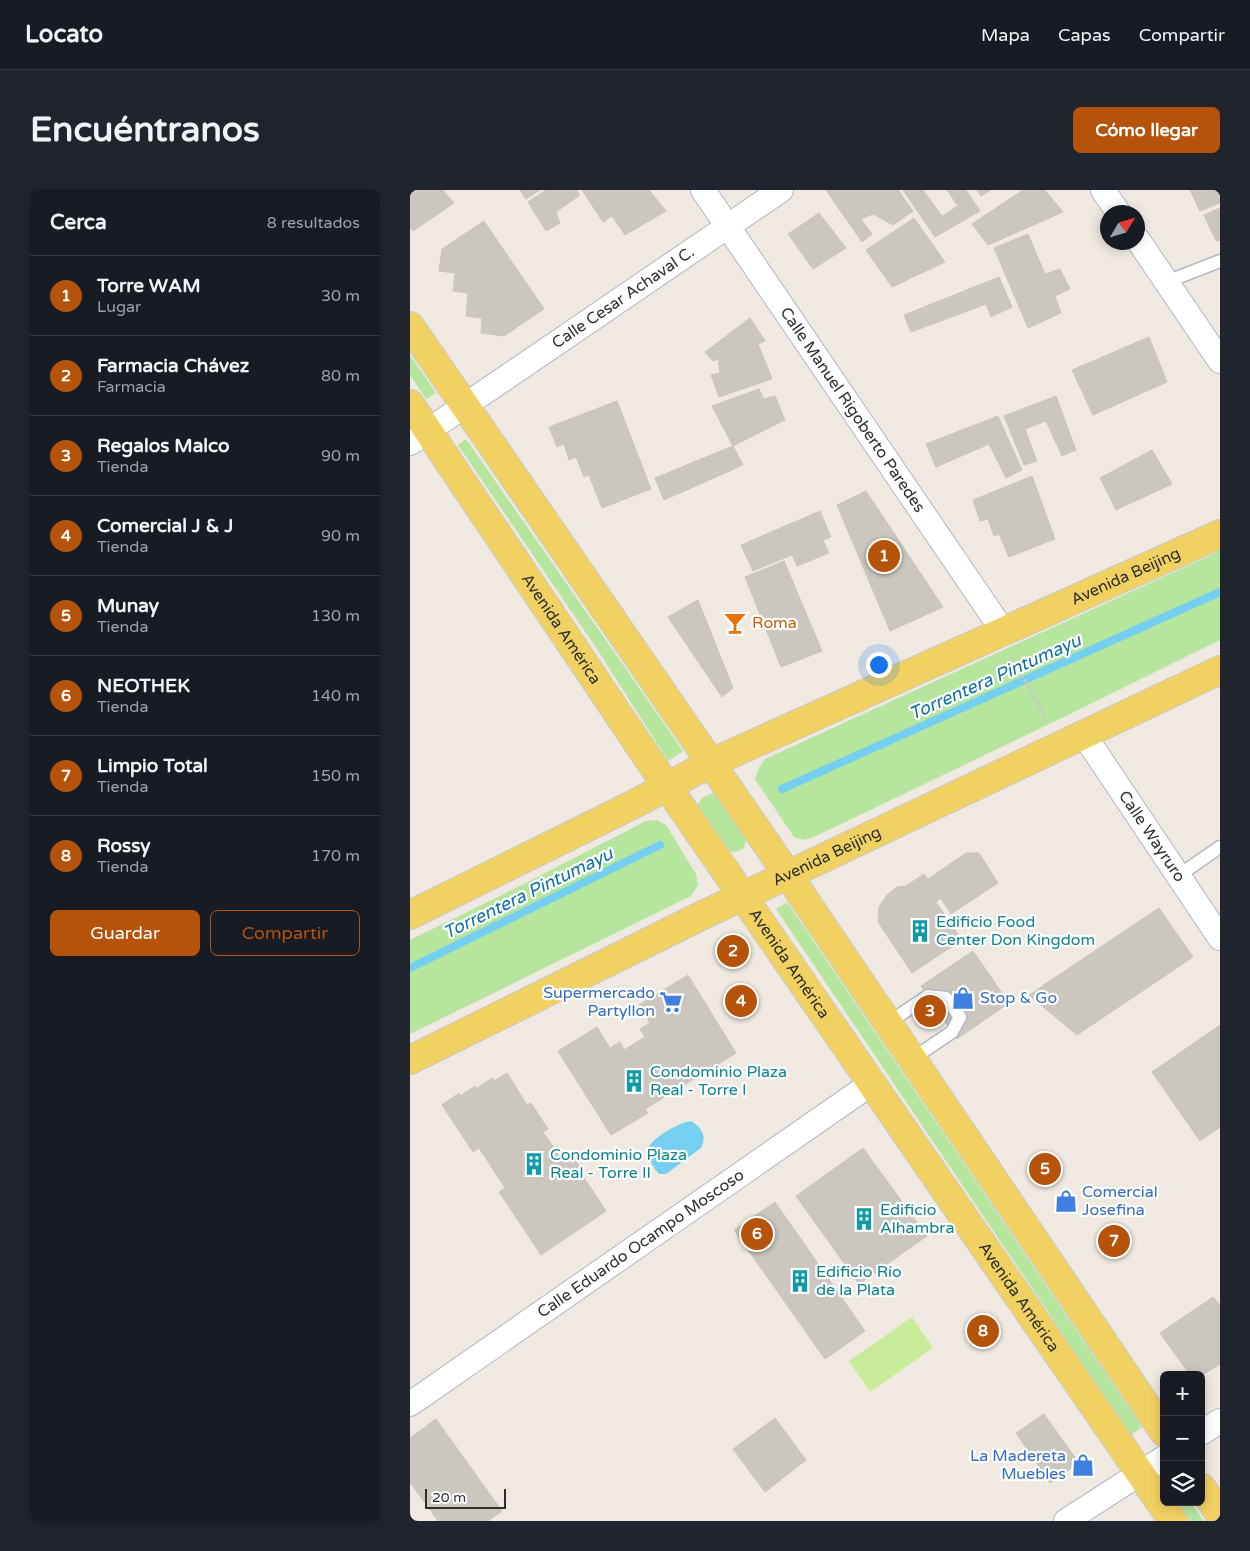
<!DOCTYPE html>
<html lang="es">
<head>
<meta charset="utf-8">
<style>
  body { margin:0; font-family:"Varela Round",sans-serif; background:#20242c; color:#f1f3f6 }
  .controls { position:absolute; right:15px; bottom:15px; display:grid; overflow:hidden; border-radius:8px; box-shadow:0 2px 12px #0003 }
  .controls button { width:45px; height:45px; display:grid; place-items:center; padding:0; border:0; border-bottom:1px solid #363941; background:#171b24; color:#f1f3f6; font:25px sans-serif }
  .compass { position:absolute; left:690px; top:15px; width:45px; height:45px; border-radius:50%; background:#171b24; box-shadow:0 2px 12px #0003; rotate:52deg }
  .scale { position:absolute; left:15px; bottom:12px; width:81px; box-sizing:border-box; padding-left:5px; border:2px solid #2e2e2e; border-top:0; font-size:14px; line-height:18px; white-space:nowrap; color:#2e2e2e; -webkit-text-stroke:4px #fff; paint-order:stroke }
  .you { position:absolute; left:468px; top:474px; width:18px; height:18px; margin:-12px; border:4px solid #fff; border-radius:50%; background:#1a73e8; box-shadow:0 0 0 8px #1a73e833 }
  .badge { display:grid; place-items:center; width:32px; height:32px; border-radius:50%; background:#b45309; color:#fff; font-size:16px; font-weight:700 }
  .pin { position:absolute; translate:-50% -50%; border:2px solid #fff; box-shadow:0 1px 5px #0006 }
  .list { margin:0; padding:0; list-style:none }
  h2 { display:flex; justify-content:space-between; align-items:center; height:65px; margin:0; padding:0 20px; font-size:21px }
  h2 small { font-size:16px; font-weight:400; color:#9ea1a6 }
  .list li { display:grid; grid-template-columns:32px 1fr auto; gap:15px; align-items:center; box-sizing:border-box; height:80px; padding:0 20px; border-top:1px solid #363941 }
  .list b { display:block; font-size:19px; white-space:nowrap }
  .list p { margin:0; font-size:16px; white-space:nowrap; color:#9ea1a6 }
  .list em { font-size:16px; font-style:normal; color:#9ea1a6 }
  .actions { display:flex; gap:10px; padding:15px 20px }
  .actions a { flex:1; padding:11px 0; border:1px solid #b45309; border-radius:8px; text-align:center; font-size:18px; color:#b45309 }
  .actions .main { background:#b45309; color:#fff }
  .icon { flex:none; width:28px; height:28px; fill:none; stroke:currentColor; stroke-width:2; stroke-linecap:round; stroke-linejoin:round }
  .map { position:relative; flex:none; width:810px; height:1331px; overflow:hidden; border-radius:8px }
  header { display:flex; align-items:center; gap:30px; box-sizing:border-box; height:70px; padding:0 25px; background:#171b24; border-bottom:1px solid #363941 }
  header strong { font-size:24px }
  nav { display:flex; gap:28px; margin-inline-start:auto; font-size:18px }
  .intro { display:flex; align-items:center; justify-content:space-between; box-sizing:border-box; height:120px; padding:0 30px }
  h1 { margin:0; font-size:35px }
  .button { padding:12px 22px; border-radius:8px; background:#b45309; color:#fff; font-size:18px; font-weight:700 }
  main { display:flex; gap:30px; padding:0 30px }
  aside { flex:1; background:#171b24; border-radius:8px; box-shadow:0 2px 12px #0003 }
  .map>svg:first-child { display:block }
  .green { fill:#b6e59e }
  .pitch { fill:#c9ec9a }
  .water { fill:#75cff0 }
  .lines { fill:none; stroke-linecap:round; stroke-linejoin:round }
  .stream { stroke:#75cff0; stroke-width:8 }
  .building { fill:#cbc7bf; stroke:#cbc5ba }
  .service-casing { stroke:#b4b7c1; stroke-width:15 }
  .minor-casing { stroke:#b4b7c1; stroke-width:26 }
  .primary-casing { stroke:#c9c9c9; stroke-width:30 }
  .path { stroke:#c9c9c9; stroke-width:3; stroke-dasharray:4 2.5; stroke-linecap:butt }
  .service { stroke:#fff; stroke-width:12 }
  .minor { stroke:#fff; stroke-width:24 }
  .primary { stroke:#f2d163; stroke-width:28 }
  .labels { text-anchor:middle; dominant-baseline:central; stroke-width:4.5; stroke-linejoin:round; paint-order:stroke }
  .street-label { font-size:16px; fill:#2e2e2e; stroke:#fff }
  .food-label { font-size:16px; fill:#c56008; stroke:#fff; text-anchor:start }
  .culture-label { font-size:16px; fill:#0d838f; stroke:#fff; text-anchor:start }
  .shop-label { font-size:16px; fill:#366cbe; stroke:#fff; text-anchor:end }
  .water-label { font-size:18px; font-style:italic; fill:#0d6fa3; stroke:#fff }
</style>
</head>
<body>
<header>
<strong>Locato</strong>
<nav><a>Mapa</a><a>Capas</a><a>Compartir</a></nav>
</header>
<div class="intro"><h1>Encuéntranos</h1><a class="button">Cómo llegar</a></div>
<main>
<aside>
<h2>Cerca<small>8 resultados</small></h2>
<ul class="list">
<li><span class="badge">1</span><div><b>Torre WAM</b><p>Lugar</p></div><em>30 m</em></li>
<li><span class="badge">2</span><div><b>Farmacia Chávez</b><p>Farmacia</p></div><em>80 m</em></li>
<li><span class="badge">3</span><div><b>Regalos Malco</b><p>Tienda</p></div><em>90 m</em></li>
<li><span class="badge">4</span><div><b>Comercial J &amp; J</b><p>Tienda</p></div><em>90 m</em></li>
<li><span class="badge">5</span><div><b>Munay</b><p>Tienda</p></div><em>130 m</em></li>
<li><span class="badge">6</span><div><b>NEOTHEK</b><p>Tienda</p></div><em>140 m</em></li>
<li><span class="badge">7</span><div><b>Limpio Total</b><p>Tienda</p></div><em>150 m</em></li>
<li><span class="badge">8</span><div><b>Rossy</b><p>Tienda</p></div><em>170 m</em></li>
</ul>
<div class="actions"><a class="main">Guardar</a><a>Compartir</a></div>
</aside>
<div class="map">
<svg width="810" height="1331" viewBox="0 0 810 1331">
  <rect width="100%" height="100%" fill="#efe9e1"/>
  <g class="green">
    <polygon points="0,165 26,203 16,209 0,185"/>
    <polygon points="56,249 273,561 258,571 187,459 48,255"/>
    <polygon points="810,361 810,450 654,527 404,647 393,650 384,647 345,589 349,578 355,569"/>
    <path d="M305,603L312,607L336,641V650L334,658L329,661L321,662L311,657L287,616C291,608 295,605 305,603Z"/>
    <polygon points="247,630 256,635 286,684 288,695 281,706 0,844 0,750 102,700 236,631"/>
    <polygon points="377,712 732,1237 721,1245 366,719"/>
    <polygon points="767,1312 781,1312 794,1331 780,1331"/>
  </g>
  <polygon class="pitch" points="502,1127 523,1158 460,1202 439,1171"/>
  <path class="water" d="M281,931C292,938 297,946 291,958L256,984H249C242,976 239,969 237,959C245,946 266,934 281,931Z"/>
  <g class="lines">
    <g class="stream">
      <polyline points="372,599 810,402"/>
      <polyline points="0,778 250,655"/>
    </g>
  </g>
  <g class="building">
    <polygon points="0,0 33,0 44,13 3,41 0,37"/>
    <polygon points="110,0 130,0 116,9"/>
    <polygon points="136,0 166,0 170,5 146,22 150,33 136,41 118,12"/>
    <polygon points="172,0 239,0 256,21 215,45 202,26 193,32"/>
    <polygon points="416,0 488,0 503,21 483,35 463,24 451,29 462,44 452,52"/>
    <polygon points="493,0 513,0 532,26 548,16 537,0 556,0 570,21 525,47"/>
    <polygon points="567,0 581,0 571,6"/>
    <polygon points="613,0 635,0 653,22 578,55 562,34"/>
    <polygon points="780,0 810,0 810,13 790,21"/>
    <polygon points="810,18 810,50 806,51 794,25"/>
    <polygon points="409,23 436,58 403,79 378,44"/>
    <polygon points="504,28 535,72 482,97 456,60"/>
    <polygon points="74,31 134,119 94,146 71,143 72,128 56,126 58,103 43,101 45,83 29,81 32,59"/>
    <polygon points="618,44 635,84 650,79 660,99 645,106 651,123 618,138 584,58"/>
    <polygon points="589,87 602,117 581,127 576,114 501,142 494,125"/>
    <polygon points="340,128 355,151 303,171 295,162"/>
    <polygon points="739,147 757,192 683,225 662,180"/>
    <polygon points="348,154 362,189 309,207 301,185 310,183 308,169"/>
    <polygon points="349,199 354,209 365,206 375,230 323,256 302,216"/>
    <polygon points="646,206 666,260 652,266 636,231 615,239 627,271 614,275 594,226"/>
    <polygon points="207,211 241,299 192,318 179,285 174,287 166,267 159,270 154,254 147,257 139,237"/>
    <polygon points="588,226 612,280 596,288 579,254 526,277 516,254"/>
    <polygon points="323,256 333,275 254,310 245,288"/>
    <polygon points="742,260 762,294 706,320 690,288"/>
    <polygon points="622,286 645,349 599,367 589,344 584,346 578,329 570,331 563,310"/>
    <polygon points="456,301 533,417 480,441 427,315"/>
    <polygon points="410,321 421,347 413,350 419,363 387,376 382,365 343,381 331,355"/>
    <polygon points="374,371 412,461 371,477 335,387"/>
    <polygon points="288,410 323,498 312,507 258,427"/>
    <polygon points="556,663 569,663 588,693 541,724 518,689"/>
    <polygon points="514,684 531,708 526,712 552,750 502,783 468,732 469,717 477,705 487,697 496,696"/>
    <polygon points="749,718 783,767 667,845 619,805"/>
    <polygon points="563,761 599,813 547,849 511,796"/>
    <polygon points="278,785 326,863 235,919 238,923 201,945 148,861 187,837 200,858 210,852 214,860 235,847 230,839 240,833 229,815"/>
    <polygon points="810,835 810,937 790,951 742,882"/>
    <polygon points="97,883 117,915 121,913 138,939 133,942 152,970 162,964 171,979 169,980 196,1021 131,1065 89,1002 95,998 69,958 63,962 32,915 49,903 50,906 65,896 66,899 82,888 84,891"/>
    <polygon points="453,958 517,1046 449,1094 386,1006"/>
    <polygon points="365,1012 455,1141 415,1169 324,1040"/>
    <polygon points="803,1107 810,1115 810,1174 791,1186 791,1185 780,1185 750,1143"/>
    <polygon points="634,1224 669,1273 640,1293 606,1243"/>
    <polygon points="365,1228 396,1270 355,1302 323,1259"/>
    <polygon points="26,1229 92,1321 78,1331 28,1331 0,1292 0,1248"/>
  </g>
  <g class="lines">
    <defs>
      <g id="service">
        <polyline points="756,92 810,71"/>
        <polyline points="768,686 810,657"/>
        <polyline points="478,833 518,806 536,808 550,827 542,842 502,869"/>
      </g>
      <g id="minor">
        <path id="s1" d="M293,0L593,441"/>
        <polyline points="693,0 708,22"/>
        <polyline points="728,50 810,171"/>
        <path id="s2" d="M0,253L371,0"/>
        <path id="s3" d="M674,545L810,748"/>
        <path id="s4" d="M0,1214L462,893"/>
        <polyline points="791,1243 810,1231"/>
        <polyline points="656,1331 754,1268"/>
      </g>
      <g id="primary">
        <polyline points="0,136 378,685 754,1242"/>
        <path id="s5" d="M0,214L241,573L763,1331"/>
        <path id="s6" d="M0,725L228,612L301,573L810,344"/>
        <path id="s7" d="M0,870L293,725L810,480"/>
        <polyline points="791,1297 810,1324"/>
      </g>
    </defs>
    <use href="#service" class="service-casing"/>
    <use href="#minor" class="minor-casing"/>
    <use href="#primary" class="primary-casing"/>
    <polyline class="path" points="601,467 622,503 637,532"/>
    <use href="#service" class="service"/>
    <use href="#minor" class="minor"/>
    <use href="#primary" class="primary"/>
  </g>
  <defs>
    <symbol id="bar-bare" viewBox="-9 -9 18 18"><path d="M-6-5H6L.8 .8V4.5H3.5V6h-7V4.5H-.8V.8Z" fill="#e8710a" stroke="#fff" stroke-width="2.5" paint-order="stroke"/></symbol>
    <symbol id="building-bare" viewBox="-9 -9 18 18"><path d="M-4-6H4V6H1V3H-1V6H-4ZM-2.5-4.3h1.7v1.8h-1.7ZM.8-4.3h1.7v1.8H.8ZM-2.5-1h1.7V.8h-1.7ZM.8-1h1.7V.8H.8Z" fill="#0f9aa8" stroke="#fff" stroke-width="2.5" paint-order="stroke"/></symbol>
    <symbol id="shop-bare" viewBox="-9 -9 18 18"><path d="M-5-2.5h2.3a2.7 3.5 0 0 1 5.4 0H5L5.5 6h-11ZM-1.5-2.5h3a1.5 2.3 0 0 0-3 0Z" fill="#3f7fe0" stroke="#fff" stroke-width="2.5" paint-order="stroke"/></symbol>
    <symbol id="supermarket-bare" viewBox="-9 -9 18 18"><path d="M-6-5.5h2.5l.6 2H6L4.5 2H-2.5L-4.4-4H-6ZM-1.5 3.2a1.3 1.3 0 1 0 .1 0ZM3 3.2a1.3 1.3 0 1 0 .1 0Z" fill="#3f7fe0" stroke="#fff" stroke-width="2.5" paint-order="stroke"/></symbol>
  </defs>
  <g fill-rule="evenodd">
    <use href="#bar-bare" x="309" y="417" width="32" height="32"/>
    <use href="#building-bare" x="494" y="725" width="32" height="32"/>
    <use href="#shop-bare" x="537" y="792" width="32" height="32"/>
    <use href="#supermarket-bare" x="245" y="796" width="32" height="32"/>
    <use href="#building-bare" x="208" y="875" width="32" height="32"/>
    <use href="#building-bare" x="108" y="958" width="32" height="32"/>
    <use href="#shop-bare" x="640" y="995" width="32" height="32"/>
    <use href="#building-bare" x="438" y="1013" width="32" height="32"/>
    <use href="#building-bare" x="374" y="1075" width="32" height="32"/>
    <use href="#shop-bare" x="657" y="1259" width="32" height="32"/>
  </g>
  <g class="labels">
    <g class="street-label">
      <text stroke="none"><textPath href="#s2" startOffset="258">Calle Cesar Achaval C.</textPath></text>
      <text stroke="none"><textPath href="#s1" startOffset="266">Calle Manuel Rigoberto Paredes</textPath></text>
      <text stroke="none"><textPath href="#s6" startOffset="792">Avenida Beijing</textPath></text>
      <text stroke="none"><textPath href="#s5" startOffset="271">Avenida América</textPath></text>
      <text stroke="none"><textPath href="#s3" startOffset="122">Calle Wayruro</textPath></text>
      <text stroke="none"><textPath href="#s7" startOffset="464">Avenida Beijing</textPath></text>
      <text stroke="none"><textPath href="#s5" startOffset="676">Avenida América</textPath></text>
      <text stroke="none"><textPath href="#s4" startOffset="281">Calle Eduardo Ocampo Moscoso</textPath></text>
      <text stroke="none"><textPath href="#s5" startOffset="1081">Avenida América</textPath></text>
    </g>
    <g class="food-label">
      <text x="342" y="433">Roma</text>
    </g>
    <g class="culture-label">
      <text x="526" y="732">Edificio Food<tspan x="526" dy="18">Center Don Kingdom</tspan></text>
      <text x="240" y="882">Condominio Plaza<tspan x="240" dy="18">Real - Torre I</tspan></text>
      <text x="140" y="965">Condominio Plaza<tspan x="140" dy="18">Real - Torre II</tspan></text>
      <text x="470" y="1020">Edificio<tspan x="470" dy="18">Alhambra</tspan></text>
      <text x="406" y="1082">Edificio Río<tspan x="406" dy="18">de la Plata</tspan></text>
    </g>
    <g class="shop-label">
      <text x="245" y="803">Supermercado<tspan x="245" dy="18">Partyllon</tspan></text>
      <text x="570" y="808" text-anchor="start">Stop &amp; Go</text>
      <text x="672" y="1002" text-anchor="start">Comercial<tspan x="672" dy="18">Josefina</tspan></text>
      <text x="656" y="1266">La Madereta<tspan x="656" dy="18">Muebles</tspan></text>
    </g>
    <g class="water-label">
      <text transform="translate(585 487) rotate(-24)">Torrentera Pintumayu</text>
      <text transform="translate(118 703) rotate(-26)">Torrentera Pintumayu</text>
    </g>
  </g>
</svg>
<div class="controls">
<button>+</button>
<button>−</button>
<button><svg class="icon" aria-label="layers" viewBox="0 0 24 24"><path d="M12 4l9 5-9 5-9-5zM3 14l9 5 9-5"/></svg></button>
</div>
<svg class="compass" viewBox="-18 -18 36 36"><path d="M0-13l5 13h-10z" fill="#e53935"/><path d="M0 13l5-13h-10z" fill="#9ea1a6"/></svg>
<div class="scale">20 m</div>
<div class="you"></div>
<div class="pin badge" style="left:474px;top:366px">1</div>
<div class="pin badge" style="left:323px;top:761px">2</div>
<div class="pin badge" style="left:520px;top:821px">3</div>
<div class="pin badge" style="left:331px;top:811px">4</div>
<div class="pin badge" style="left:635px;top:979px">5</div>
<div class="pin badge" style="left:347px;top:1044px">6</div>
<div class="pin badge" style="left:704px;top:1051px">7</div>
<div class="pin badge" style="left:573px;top:1141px">8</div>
</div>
</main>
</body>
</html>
